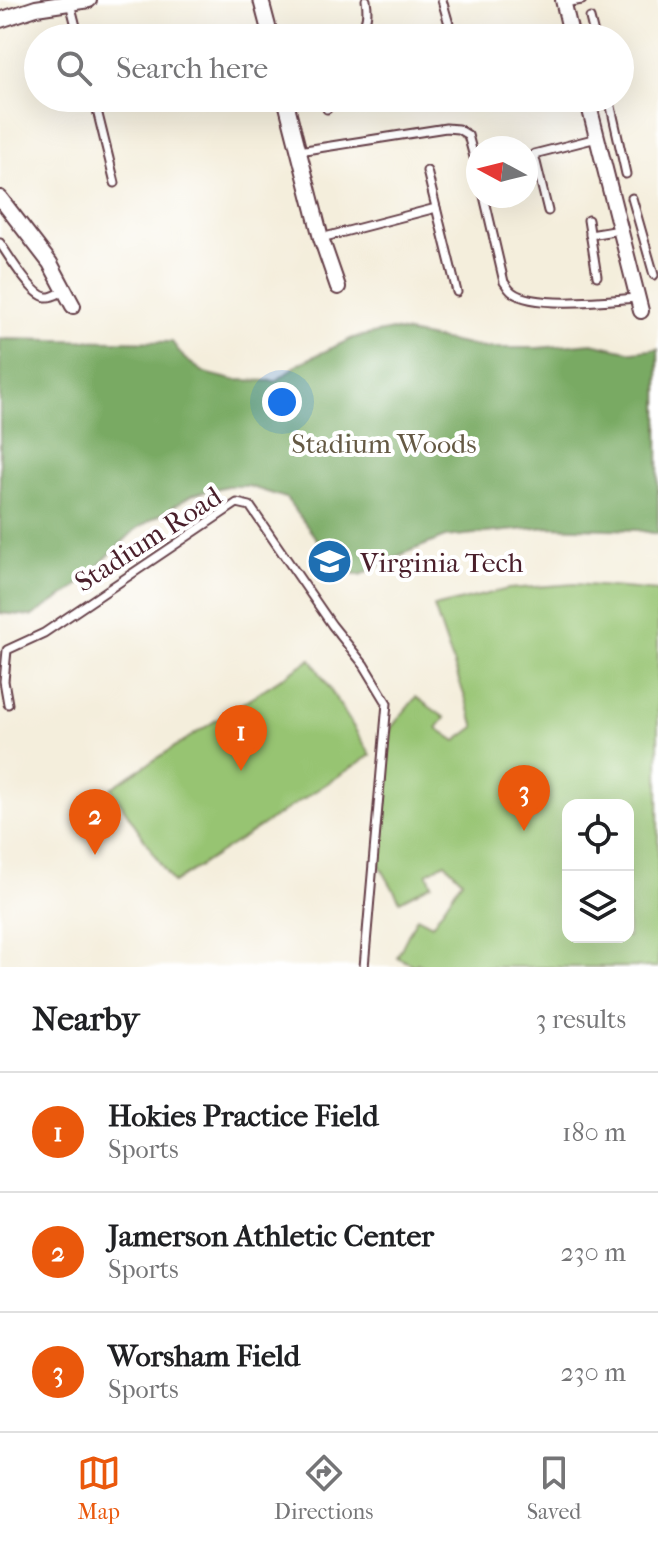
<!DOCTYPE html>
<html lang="en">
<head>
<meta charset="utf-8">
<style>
  body { margin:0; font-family:"IM FELL French Canon",serif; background:#f2f2f2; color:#202124 }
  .controls { position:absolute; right:24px; bottom:24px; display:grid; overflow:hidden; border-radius:16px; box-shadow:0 8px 32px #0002 }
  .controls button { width:72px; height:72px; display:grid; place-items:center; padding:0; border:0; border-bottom:2px solid #e0e0e0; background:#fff; color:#202124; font:40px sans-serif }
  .compass { position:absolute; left:466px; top:136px; width:72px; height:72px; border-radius:50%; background:#fff; box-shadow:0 8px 32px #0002; rotate:277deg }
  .you { position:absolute; left:282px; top:402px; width:28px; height:28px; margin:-20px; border:6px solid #fff; border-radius:50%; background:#1a73e8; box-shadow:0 0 0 12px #1a73e833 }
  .badge { display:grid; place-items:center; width:52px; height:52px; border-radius:50%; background:#ea580c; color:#fff; font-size:26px; font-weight:700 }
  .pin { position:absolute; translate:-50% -66px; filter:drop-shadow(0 2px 4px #0008) }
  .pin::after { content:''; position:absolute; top:42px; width:28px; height:24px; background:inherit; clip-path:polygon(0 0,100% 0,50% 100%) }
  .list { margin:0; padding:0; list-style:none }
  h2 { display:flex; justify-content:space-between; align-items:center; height:104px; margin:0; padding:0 32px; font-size:34px }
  h2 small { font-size:26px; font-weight:400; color:#757577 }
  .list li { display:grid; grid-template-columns:52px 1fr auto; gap:24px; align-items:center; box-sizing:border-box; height:120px; padding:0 32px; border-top:2px solid #e0e0e0 }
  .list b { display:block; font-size:30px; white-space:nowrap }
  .list p { margin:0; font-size:26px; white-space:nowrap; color:#757577 }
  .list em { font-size:26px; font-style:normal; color:#757577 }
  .icon { flex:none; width:44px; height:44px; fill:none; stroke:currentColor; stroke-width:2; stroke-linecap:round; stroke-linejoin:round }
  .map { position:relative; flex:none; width:658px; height:967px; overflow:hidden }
  .search { position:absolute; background:#fff; box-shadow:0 8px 32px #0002; left:24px; right:24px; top:24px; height:88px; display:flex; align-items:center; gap:20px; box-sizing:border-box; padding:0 28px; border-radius:44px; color:#757577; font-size:30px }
  .sheet { height:464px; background:#fff }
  nav { display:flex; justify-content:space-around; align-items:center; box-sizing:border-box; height:112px; border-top:2px solid #e0e0e0; background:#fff; font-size:22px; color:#757577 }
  nav a { display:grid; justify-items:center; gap:4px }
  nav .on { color:#ea580c }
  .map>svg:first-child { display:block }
  .green { fill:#97c472; stroke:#70724e; stroke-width:2; fill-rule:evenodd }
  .forest { fill:#79aa64; stroke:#626448; stroke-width:2 }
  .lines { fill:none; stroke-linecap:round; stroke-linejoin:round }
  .service-casing { stroke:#643e46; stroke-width:11 }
  .minor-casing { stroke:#643e46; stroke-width:18 }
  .service { stroke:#fff; stroke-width:7 }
  .minor { stroke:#fff; stroke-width:14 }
  .labels { text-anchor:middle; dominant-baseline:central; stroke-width:8; stroke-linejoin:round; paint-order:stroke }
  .park-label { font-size:28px; fill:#655944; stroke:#fff }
  .street-label { font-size:28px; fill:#4a1f2b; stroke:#fff }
  .poi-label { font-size:28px; fill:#4a1f2b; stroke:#fff; text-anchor:start }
</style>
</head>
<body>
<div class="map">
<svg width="658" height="967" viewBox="0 0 658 967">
  <rect width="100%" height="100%" fill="#fff"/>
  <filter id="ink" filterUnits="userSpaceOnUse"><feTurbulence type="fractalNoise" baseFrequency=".0125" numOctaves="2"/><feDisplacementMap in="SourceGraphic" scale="16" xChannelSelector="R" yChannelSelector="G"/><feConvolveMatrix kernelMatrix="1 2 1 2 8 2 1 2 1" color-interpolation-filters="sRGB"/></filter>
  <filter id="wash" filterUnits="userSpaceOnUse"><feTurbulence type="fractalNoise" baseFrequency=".006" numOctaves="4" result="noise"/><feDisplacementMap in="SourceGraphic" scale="32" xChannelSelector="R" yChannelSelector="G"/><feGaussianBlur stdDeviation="1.8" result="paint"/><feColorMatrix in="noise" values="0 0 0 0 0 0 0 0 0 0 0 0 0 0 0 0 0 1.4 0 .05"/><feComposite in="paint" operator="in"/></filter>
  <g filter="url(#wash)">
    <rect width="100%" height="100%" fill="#f4eedc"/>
    <g class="green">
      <path d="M575,584L658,591V967H425L417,963L415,966L397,957L417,917L432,925L462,880L445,863L427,873L432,884L400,901L379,864L391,728L416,697L445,718L437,728L456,741L475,727L434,607L508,589ZM568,805H628V937H568Z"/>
      <polygon points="311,659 371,755 173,883 111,788"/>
    </g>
    <polygon class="forest" points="392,330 484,348 538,348 592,343 632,352 658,349 658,534 637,530 548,527 445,537 388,560 361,575 347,572 330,557 286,498 248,486 227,486 192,495 135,530 74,589 32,616 0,613 0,339 172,342 185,359 205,373 233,380 276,381 300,363 353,338"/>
  </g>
  <g filter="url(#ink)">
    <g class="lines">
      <defs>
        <g id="service">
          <polyline points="442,0 453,38"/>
          <polyline points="70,3 79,38"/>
          <polyline points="564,3 582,0"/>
          <polyline points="590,18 595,38"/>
          <path d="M352,38C366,29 369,16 366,0"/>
          <polyline points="94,98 115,183"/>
          <polyline points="325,98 327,109"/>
          <polyline points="609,98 626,174"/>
          <polyline points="299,151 446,128 458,129 468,135 478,172"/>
          <polyline points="427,171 457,292"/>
          <path d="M484,196L504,282C507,286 509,290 512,292C533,309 611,300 637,298"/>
          <polyline points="632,198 654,275"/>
          <polyline points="548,211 534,154 597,138"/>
          <polyline points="588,220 597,276"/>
          <polyline points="590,235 620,230"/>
          <polyline points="321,238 436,208"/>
          <path d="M0,243C8,255 32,295 46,297C52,298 59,293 64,291"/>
          <polyline points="8,704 4,681 7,650 44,633 237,503 250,506 332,625 364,665 387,703 364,967"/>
        </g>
        <g id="minor">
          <polyline points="261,0 271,38"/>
          <polyline points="563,0 572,38"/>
          <polyline points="0,20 36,8 89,0"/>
          <polyline points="285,98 321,238 338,287"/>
          <polyline points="587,98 641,311"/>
          <polyline points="0,198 50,263 73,306"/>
        </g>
      </defs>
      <use href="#service" class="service-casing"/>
      <use href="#minor" class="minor-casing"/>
      <use href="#service" class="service"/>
      <use href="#minor" class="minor"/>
    </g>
  </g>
  <defs>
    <symbol id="university-disc" viewBox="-11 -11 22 22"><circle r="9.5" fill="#1f6fb2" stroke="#fff"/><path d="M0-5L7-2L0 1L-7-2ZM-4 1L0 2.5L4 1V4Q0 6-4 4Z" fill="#fff"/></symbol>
  </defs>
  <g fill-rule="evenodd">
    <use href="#university-disc" x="304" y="536" width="51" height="51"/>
  </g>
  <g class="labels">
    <g class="park-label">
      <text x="384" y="443">Stadium Woods</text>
    </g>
    <g class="street-label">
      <text transform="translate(148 539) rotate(-33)">Stadium Road</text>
    </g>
    <g class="poi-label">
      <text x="360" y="562">Virginia Tech</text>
    </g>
  </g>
</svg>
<div class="controls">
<button><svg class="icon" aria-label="locate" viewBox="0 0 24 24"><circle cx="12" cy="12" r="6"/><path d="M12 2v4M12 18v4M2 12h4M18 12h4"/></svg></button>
<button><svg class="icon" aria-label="layers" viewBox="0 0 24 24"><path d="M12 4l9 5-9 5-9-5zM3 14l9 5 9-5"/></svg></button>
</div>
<svg class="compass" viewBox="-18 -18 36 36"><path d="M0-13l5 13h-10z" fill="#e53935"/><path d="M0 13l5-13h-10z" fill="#757577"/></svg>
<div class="you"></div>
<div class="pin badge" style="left:241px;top:771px">1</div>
<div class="pin badge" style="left:95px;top:855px">2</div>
<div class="pin badge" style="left:524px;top:831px">3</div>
<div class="search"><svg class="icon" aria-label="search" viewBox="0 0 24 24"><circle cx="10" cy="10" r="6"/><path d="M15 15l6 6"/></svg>Search here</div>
</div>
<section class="sheet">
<h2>Nearby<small>3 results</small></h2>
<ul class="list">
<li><span class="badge">1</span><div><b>Hokies Practice Field</b><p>Sports</p></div><em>180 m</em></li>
<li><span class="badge">2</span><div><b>Jamerson Athletic Center</b><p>Sports</p></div><em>230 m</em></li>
<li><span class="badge">3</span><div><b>Worsham Field</b><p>Sports</p></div><em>230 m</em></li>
</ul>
</section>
<nav>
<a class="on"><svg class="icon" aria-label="map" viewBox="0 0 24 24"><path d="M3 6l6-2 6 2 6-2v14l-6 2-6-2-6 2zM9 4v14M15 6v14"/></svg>Map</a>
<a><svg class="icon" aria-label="directions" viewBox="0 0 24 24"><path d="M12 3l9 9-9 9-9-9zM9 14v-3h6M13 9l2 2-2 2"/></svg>Directions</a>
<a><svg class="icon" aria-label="saved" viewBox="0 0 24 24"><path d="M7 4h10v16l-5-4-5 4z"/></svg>Saved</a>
</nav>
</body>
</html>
